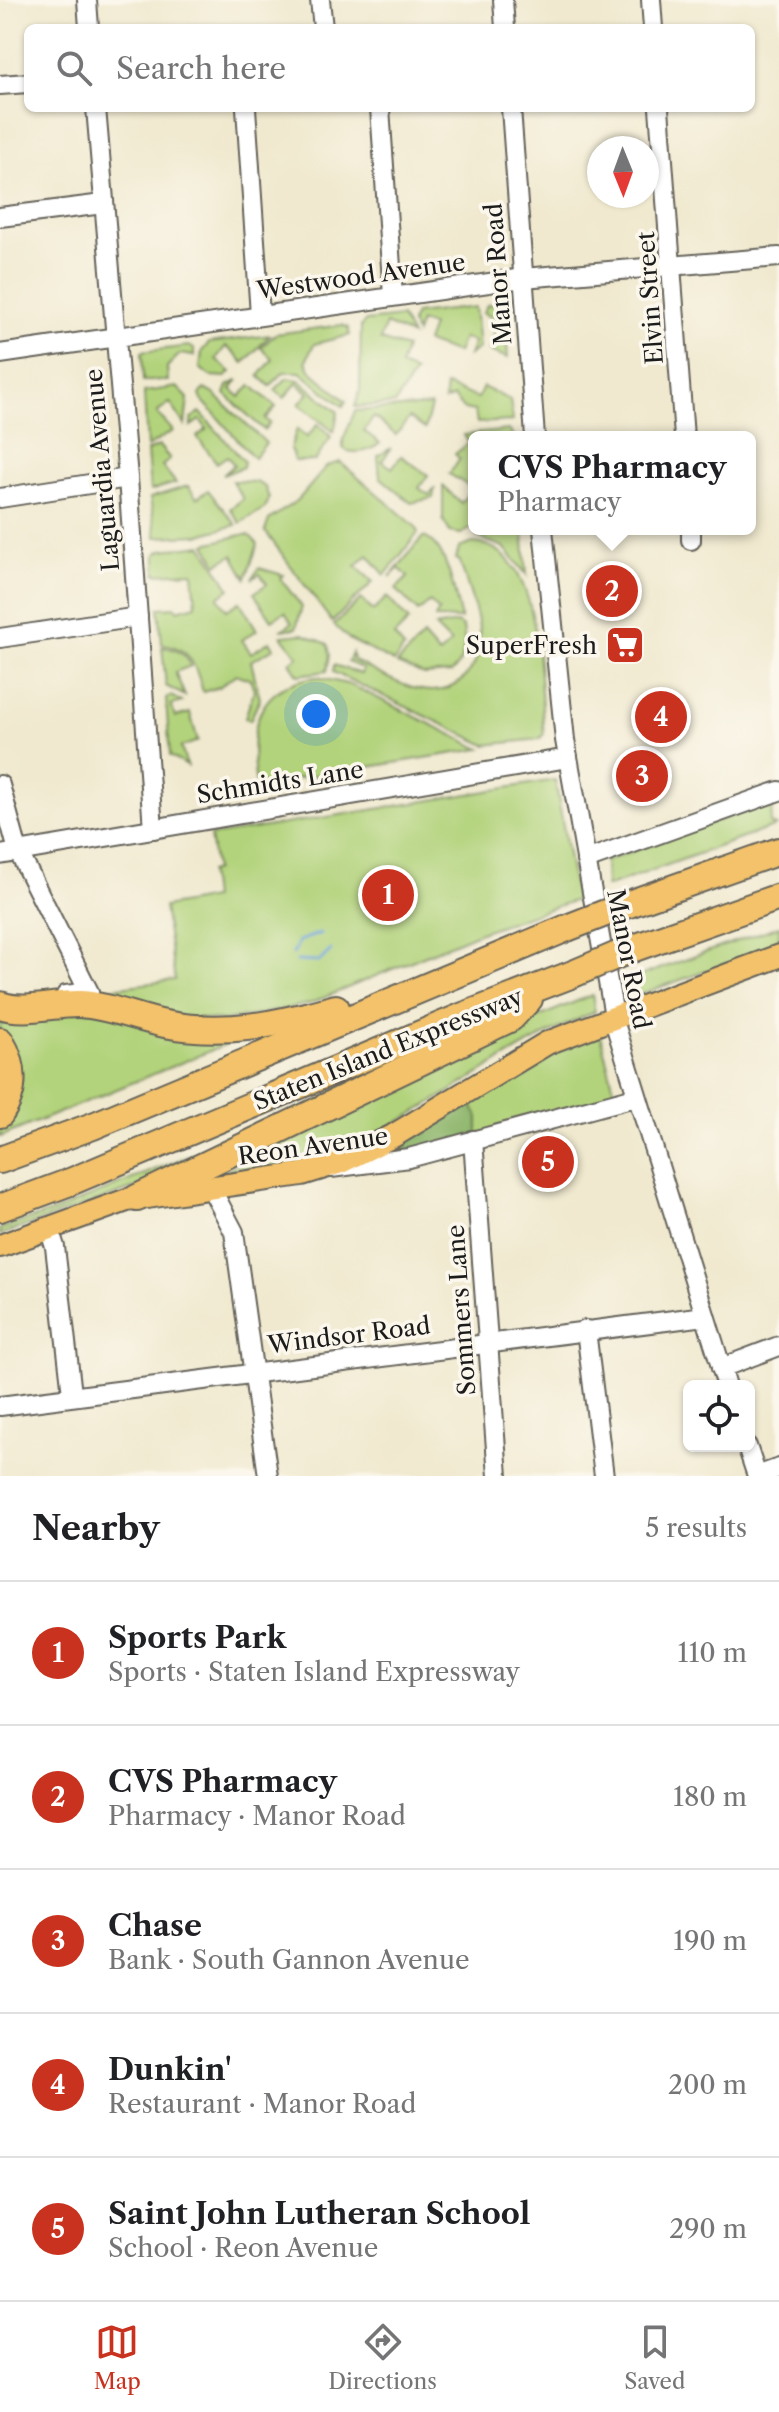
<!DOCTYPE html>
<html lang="en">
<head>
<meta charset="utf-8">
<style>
  body { margin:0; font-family:"Libre Caslon Text",serif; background:#f2f2f2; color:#202124 }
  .controls { position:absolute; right:24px; bottom:24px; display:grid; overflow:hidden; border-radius:12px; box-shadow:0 2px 6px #0004 }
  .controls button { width:72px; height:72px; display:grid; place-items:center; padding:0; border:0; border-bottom:2px solid #e0e0e0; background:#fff; color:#202124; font:40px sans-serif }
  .compass { position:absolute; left:587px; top:136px; width:72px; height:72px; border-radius:50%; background:#fff; box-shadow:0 2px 6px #0004; rotate:179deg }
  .you { position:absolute; left:316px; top:714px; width:28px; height:28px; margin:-20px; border:6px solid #fff; border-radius:50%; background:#1a73e8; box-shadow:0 0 0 12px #1a73e833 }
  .badge { display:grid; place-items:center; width:52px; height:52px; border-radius:50%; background:#c8321e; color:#fff; font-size:26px; font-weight:700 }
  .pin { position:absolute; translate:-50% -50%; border:4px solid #fff; box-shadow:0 2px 8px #0006 }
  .popup { position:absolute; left:468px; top:431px; width:288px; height:104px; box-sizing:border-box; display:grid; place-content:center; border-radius:12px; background:#fff; filter:drop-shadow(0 2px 6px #0005); font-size:26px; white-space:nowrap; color:#757577 }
  .popup b { font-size:30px; color:#202124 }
  .popup::after { content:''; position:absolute; left:50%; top:100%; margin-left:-16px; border:16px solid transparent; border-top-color:#fff }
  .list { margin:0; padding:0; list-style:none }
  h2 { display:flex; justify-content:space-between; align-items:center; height:104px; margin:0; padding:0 32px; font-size:34px }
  h2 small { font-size:26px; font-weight:400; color:#757577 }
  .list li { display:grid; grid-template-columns:52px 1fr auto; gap:24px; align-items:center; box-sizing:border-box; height:144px; padding:0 32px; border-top:2px solid #e0e0e0 }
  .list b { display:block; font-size:30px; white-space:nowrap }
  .list p { margin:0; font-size:26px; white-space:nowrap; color:#757577 }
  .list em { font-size:26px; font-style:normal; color:#757577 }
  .icon { flex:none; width:44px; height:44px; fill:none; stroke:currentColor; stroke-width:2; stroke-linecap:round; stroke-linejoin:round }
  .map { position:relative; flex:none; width:779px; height:1476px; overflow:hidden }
  .search { position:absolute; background:#fff; box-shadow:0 2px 6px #0004; left:24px; right:24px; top:24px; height:88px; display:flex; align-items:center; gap:20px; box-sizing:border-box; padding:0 28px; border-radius:12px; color:#757577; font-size:30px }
  .sheet { height:824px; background:#fff }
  nav { display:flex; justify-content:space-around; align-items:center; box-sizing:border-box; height:112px; border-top:2px solid #e0e0e0; background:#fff; font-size:22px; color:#757577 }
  nav a { display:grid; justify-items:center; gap:4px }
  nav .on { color:#c8321e }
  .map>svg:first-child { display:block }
  .green { fill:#b2d37b; stroke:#67784c; stroke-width:2 }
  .forest { fill:#8db56b; stroke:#546844; stroke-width:2 }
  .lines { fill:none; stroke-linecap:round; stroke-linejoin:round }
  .stream { stroke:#69a0d7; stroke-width:3 }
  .minor-casing { stroke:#66645b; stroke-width:22 }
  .major-casing { stroke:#66645b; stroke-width:26 }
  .highway-casing { stroke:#66645b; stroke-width:30 }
  .minor { stroke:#fff; stroke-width:18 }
  .major { stroke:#f3c26a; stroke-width:22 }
  .highway { stroke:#f3c26a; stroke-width:26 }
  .highway-bridge-casing { stroke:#66645b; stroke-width:30; stroke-linecap:butt }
  .highway-bridge { stroke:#f3c26a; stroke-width:26 }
  .labels { text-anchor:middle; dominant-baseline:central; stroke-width:7; stroke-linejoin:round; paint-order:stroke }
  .street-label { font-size:24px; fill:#1c1c1c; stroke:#fbf7ec }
  .poi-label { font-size:24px; fill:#1c1c1c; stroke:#fbf7ec; text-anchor:end }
</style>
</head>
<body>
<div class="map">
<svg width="779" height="1476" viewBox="0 0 779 1476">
  <rect width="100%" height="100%" fill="#fbf7ec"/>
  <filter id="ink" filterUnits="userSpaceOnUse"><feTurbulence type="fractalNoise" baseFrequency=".0125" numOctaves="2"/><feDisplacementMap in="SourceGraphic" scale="16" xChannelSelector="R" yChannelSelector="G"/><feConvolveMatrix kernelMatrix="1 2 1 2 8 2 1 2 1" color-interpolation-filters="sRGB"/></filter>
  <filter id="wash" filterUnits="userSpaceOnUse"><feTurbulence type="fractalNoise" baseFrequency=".006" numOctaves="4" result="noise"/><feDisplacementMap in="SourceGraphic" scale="32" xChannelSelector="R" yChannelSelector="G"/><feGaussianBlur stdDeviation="1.8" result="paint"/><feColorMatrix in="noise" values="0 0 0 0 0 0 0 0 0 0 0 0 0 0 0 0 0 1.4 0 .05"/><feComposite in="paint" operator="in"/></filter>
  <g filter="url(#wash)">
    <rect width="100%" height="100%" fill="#f0e9cf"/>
    <g class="green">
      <polygon points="500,303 504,305 508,358 489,351 499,321 483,313 487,305"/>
      <polygon points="475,307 479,348 469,355 474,342 463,338 457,353 426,342 432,326 420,322 416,334 411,322 416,314"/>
      <polygon points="401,317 412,336 386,324 380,340 406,348 400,366 415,372 395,404 355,407 360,390 361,326 366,321"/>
      <polygon points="342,325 348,328 350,335 314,344 306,361 310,370 346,401 343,406 300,372 284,372 270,386 259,376 273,359 261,348 275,334"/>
      <polygon points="270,335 244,363 226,346 216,359 231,372 226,377 210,376 200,368 202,351 209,343"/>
      <polygon points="189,346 194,349 194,356 180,354 167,367 168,381 143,381 142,352"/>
      <polygon points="287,378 299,380 338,412 334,432 299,404 309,393 297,383 284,398 275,390"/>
      <polygon points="239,380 231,389 240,397 251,385 276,407 265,419 270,423 264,430 225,394 228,386"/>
      <polygon points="446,386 478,398 483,387 510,400 513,421 477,423 475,411 463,409 454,397 444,401"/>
      <polygon points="177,387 188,398 185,425 170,403 157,413 173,431 147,447 144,392"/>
      <polygon points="204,389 213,393 266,443 254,458 202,400 200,395"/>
      <path d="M431,406L425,429L409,418L396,435L374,417L364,431L380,443C372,451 352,456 343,448V440L355,411Z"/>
      <polygon points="200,412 244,461 243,467 223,475 234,465 227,456 217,463 197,437 207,429 200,420 191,426 192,418"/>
      <polygon points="318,424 331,437 315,461 295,461 290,449 297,429 307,437"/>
      <polygon points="509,430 514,437 474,437 474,527 461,534 450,532 443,520 443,486 461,503 472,488 449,474 460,459 455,454 469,443 464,435"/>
      <polygon points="159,446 170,459 162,466 176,483 150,491 147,451"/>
      <polygon points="391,448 382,461 392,468 401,456 428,475 419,488 429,495 435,487 433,498 411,503 380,477 378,456"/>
      <polygon points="340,462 416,527 418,533 385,575 368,555 356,566 373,582 332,622 265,531 269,520 299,499 327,466"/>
      <polygon points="232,481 256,482 265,487 269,498 265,508 240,523 230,509 243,499"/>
      <polygon points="188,486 197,498 208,490 236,525 200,535 156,537 150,498"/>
      <polygon points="487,529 523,529 527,575 504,547 477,537"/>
      <polygon points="241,535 249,535 258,544 246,578 233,555 217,564 206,544"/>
      <path d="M423,537C448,544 455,597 461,619L435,618L439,611L430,602L418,612L396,589L408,577L399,568L390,577Z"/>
      <path d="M473,543C545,546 538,683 544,734L539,739L486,745L333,672L334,665L361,674L363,669L348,662L352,653L353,660C384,675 431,709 463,679C473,669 480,655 480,640C480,615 466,585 460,561L456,559L459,548Z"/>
      <path d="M202,545L230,589L218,597L227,610L240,602L257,630L242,640L251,653L270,641L274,648L251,661L260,699L250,720L245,718L254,690L250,679L236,674L219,687L203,692C196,667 191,647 162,644L159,608L176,607L177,610L196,605L193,572L156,574V554L162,550Z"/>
      <polygon points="259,568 283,575 280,578 302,607 296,628 281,630 292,623 285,612 272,620 254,593 267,584 260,574 252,579"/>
      <polygon points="387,597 409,621 394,636 404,648 394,662 350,640 334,625 361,599 373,611"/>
      <path d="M457,623L463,627C466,644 465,661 451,673L424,675L397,664L423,636L439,654L451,643L435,627Z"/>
      <polygon points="303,634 328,644 330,655 327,671 298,675 290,662 298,656 282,636"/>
      <path d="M162,647C176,648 186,653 191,666L175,672L185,696L166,686Z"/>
      <path d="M317,677L351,685L481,749L256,785C248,732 253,685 317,677Z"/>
      <polygon points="171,696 182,702 171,705 175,717 190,713 198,741 181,747 187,766 170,756 166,699"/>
      <polygon points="555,780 576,900 483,931 309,1004 224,1021 24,1002 101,994 104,989 175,980 164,907 212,898 209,872 215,870 210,836"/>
      <polygon points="779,799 779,803 773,805 770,824 776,826 606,887 605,861"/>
      <polygon points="779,926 779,945 630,998 623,982"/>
      <path d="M592,995L595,1012C505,1048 430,1113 341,1150C305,1165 264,1170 227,1176L220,1173L490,1037Z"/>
      <polygon points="93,1010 249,1035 0,1137 0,1014"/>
      <polygon points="599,1031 616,1096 478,1134 468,1099 548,1051"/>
      <polygon points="342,1092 195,1167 0,1235 0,1229 58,1210"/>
    </g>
    <polygon class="forest" points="468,1099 478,1116 478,1134 373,1159"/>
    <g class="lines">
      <g class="stream">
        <polyline points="293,954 299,941 321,933"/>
        <polyline points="297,961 319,962 331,950"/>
      </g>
    </g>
  </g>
  <g filter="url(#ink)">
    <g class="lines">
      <defs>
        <g id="minor">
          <polyline points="87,0 89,28"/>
          <polyline points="320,0 323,28"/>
          <polyline points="503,0 505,28"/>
          <polyline points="651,0 653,28"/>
          <polyline points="0,85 28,83"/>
          <polyline points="96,108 128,478 153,829"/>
          <polyline points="246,108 260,315"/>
          <polyline points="380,108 393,296"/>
          <polyline points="511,108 535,437"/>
          <polyline points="659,108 684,437"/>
          <polyline points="0,217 103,204"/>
          <polyline points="0,354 523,278 779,257"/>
          <polyline points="0,498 128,478"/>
          <polyline points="543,529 565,740 616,1027 727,1386"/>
          <polyline points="691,529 691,540"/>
          <polyline points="0,638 138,617"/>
          <polyline points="0,785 18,851 89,992 66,995"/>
          <polyline points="0,855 568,758"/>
          <polyline points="586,860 779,791"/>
          <polyline points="473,1140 498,1476"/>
          <polyline points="331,1168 409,1158 635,1097"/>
          <polyline points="211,1188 234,1232 268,1476"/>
          <polyline points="49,1228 55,1247 72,1394"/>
          <polyline points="586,1330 604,1476"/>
          <polyline points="721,1368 779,1346"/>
          <polyline points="0,1406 705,1316"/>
          <polyline points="747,1446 757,1476"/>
          <polyline points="757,1476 779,1468"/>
        </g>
        <polyline id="major" points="0,1246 127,1200 302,1174 341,1162 393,1136 547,1043 779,956"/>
        <g id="highway">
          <polyline points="626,905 779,851"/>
          <polyline points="634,948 779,897"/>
          <path d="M0,1005C26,1014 54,1003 80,1004C110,1006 136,1018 165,1024C225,1036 279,1024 336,1008"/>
          <path d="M0,1041C15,1065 16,1091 0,1114"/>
          <polyline points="0,1160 93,1126 567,928"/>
          <polyline points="137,1198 511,1018 529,999"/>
          <polyline points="0,1208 70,1182 461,1017 573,974"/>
        </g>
      </defs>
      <use href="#minor" class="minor-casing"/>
      <use href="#major" class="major-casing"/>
      <use href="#highway" class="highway-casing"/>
      <use href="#minor" class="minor"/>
      <use href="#major" class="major"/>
      <use href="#highway" class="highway"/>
      <defs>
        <g id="highway-bridge">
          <polyline points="567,928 626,905"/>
          <polyline points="573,974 634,948"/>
        </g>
      </defs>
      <use href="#highway-bridge" class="highway-bridge-casing"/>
      <use href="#highway-bridge" class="highway-bridge"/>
    </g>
  </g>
  <defs>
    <symbol id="supermarket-square" viewBox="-11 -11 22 22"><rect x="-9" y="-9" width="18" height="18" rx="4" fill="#c8321e" stroke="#fbf7ec"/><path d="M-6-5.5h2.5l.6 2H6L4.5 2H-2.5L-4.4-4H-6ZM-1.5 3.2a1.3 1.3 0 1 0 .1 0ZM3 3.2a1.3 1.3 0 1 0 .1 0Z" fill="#fff"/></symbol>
  </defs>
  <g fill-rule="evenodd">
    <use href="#supermarket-square" x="603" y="623" width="44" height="44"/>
  </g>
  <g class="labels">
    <g class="street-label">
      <text transform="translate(498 274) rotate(-94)">Manor Road</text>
      <text transform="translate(361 276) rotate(-8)">Westwood Avenue</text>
      <text transform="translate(650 298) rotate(-94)">Elvin Street</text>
      <text transform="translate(102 470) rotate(-95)">Laguardia Avenue</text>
      <text transform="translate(280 782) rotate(-9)">Schmidts Lane</text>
      <text transform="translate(629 959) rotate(79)">Manor Road</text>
      <text transform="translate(388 1049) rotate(-22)">Staten Island Expressway</text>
      <text transform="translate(313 1146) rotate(-8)">Reon Avenue</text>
      <text transform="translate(461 1310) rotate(-94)">Sommers Lane</text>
      <text transform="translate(349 1335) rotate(-7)">Windsor Road</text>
    </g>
    <g class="poi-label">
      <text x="597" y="645">SuperFresh</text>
    </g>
  </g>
</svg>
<div class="controls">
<button><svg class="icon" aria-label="locate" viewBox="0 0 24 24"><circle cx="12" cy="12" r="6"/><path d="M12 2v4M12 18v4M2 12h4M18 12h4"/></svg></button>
</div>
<svg class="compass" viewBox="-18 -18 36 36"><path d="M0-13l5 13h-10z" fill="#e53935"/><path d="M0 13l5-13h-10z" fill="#757577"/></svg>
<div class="you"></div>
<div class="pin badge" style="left:388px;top:895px">1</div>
<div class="pin badge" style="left:612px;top:591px">2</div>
<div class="popup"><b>CVS Pharmacy</b>Pharmacy</div>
<div class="pin badge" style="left:642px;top:776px">3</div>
<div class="pin badge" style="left:661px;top:717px">4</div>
<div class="pin badge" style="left:548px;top:1162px">5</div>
<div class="search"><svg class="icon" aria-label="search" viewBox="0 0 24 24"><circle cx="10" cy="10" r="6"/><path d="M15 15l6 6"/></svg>Search here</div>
</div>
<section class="sheet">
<h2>Nearby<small>5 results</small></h2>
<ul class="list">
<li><span class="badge">1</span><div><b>Sports Park</b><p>Sports · Staten Island Expressway</p></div><em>110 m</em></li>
<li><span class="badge">2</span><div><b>CVS Pharmacy</b><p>Pharmacy · Manor Road</p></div><em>180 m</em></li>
<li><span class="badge">3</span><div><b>Chase</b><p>Bank · South Gannon Avenue</p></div><em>190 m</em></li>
<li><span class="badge">4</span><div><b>Dunkin'</b><p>Restaurant · Manor Road</p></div><em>200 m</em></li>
<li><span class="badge">5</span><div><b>Saint John Lutheran School</b><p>School · Reon Avenue</p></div><em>290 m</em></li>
</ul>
</section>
<nav>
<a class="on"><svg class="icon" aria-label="map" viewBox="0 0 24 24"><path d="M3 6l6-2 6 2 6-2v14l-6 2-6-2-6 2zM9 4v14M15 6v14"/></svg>Map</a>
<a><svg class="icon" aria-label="directions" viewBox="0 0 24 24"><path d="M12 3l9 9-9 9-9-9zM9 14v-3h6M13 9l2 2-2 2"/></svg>Directions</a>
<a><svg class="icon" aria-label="saved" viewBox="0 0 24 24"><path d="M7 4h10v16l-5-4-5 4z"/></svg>Saved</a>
</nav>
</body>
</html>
